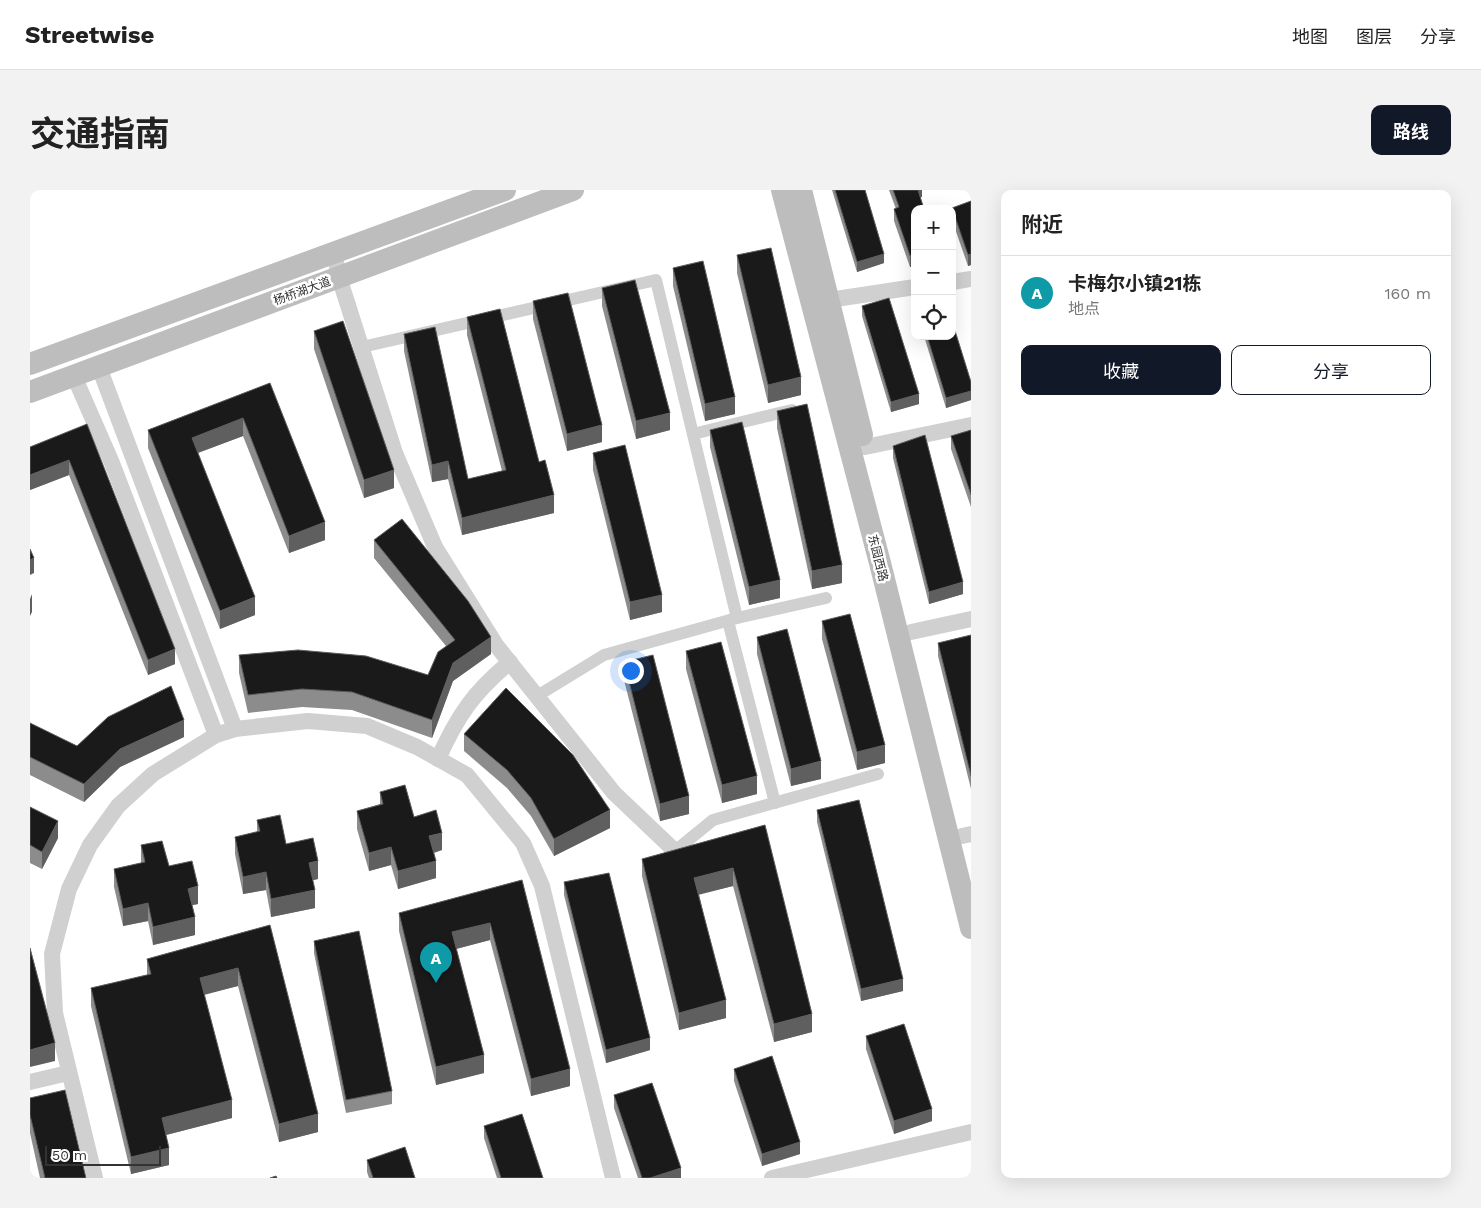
<!DOCTYPE html>
<html lang="zh">
<head>
<meta charset="utf-8">
<style>
  body { margin:0; font-family:"Work Sans","Noto Sans SC",sans-serif; background:#f2f2f2; color:#222 }
  .controls { position:absolute; right:15px; top:15px; display:grid; overflow:hidden; border-radius:10px; box-shadow:0 5px 20px #0002 }
  .controls button { width:45px; height:45px; display:grid; place-items:center; padding:0; border:0; border-bottom:1px solid #e0e0e0; background:#fff; color:#222; font:25px sans-serif }
  .scale { position:absolute; left:15px; bottom:12px; width:116px; box-sizing:border-box; padding-left:5px; border:2px solid #333; border-top:0; font-size:14px; line-height:18px; white-space:nowrap; color:#333; -webkit-text-stroke:4px #fff; paint-order:stroke }
  .you { position:absolute; left:600px; top:480px; width:18px; height:18px; margin:-12px; border:4px solid #fff; border-radius:50%; background:#1a73e8; box-shadow:0 0 0 8px #1a73e833 }
  .badge { display:grid; place-items:center; width:32px; height:32px; border-radius:50%; background:#111827; color:#fff; font-size:16px; font-weight:700 }
  .pin { position:absolute; translate:-50% -41px; filter:drop-shadow(0 1px 2px #0008) }
  .pin::after { content:''; position:absolute; top:26px; width:18px; height:15px; background:inherit; clip-path:polygon(0 0,100% 0,50% 100%) }
  .list { margin:0; padding:0; list-style:none }
  h2 { display:flex; justify-content:space-between; align-items:center; height:65px; margin:0; padding:0 20px; font-size:21px }
  h2 small { font-size:16px; font-weight:400; color:#767676 }
  .list li { display:grid; grid-template-columns:32px 1fr auto; gap:15px; align-items:center; box-sizing:border-box; height:75px; padding:0 20px; border-top:1px solid #e0e0e0 }
  .list b { display:block; font-size:19px; white-space:nowrap }
  .list p { margin:0; font-size:16px; white-space:nowrap; color:#767676 }
  .list em { font-size:16px; font-style:normal; color:#767676 }
  .actions { display:flex; gap:10px; padding:15px 20px }
  .actions a { flex:1; padding:11px 0; border:1px solid #111827; border-radius:10px; text-align:center; font-size:18px; color:#111827 }
  .actions .main { background:#111827; color:#fff }
  .icon { flex:none; width:28px; height:28px; fill:none; stroke:currentColor; stroke-width:2; stroke-linecap:round; stroke-linejoin:round }
  .map { position:relative; flex:none; width:941px; height:988px; overflow:hidden; border-radius:10px }
  header { display:flex; align-items:center; gap:30px; box-sizing:border-box; height:70px; padding:0 25px; background:#fff; border-bottom:1px solid #e0e0e0 }
  header strong { font-size:24px }
  nav { display:flex; gap:28px; margin-inline-start:auto; font-size:18px }
  .intro { display:flex; align-items:center; justify-content:space-between; box-sizing:border-box; height:120px; padding:0 30px }
  h1 { margin:0; font-size:35px }
  .button { padding:12px 22px; border-radius:10px; background:#111827; color:#fff; font-size:18px; font-weight:700 }
  main { display:flex; gap:30px; padding:0 30px }
  aside { flex:1; background:#fff; border-radius:10px; box-shadow:0 5px 20px #0002 }
  .map>svg:first-child { display:block }
  .lines { fill:none; stroke-linecap:round; stroke-linejoin:round }
  .pedestrian { stroke:#d0d0d0; stroke-width:12 }
  .minor { stroke:#d0d0d0; stroke-width:16 }
  .secondary { stroke:#bdbdbd; stroke-width:22 }
  .wall { fill:#8c8c8c }
  .shaded-wall { fill:#5f5f5f }
  .building { fill:#1a1a1a; stroke:#5f5f5f }
  .labels { text-anchor:middle; dominant-baseline:central; stroke-width:5; stroke-linejoin:round; paint-order:stroke }
  .street-label { font-size:12px; fill:#333; stroke:#fff }
</style>
</head>
<body>
<header>
<strong>Streetwise</strong>
<nav><a>地图</a><a>图层</a><a>分享</a></nav>
</header>
<div class="intro"><h1>交通指南</h1><a class="button">路线</a></div>
<main>
<div class="map">
<svg width="941" height="988" viewBox="0 0 941 988">
  <rect width="100%" height="100%" fill="#fff"/>
  <g class="lines">
    <g class="pedestrian">
      <polyline points="332,157 626,90 707,428"/>
      <polyline points="663,244 762,220"/>
      <polyline points="698,431 745,613"/>
      <polyline points="507,506 574,465 707,428 796,408"/>
      <polyline points="645,661 683,630 848,584"/>
    </g>
    <g class="minor">
      <polyline points="304,62 309,87 365,263 405,357 466,455 584,603 645,661"/>
      <polyline points="922,92 941,89"/>
      <polyline points="799,110 885,97"/>
      <polyline points="69,177 205,539"/>
      <polyline points="44,186 82,273 186,545"/>
      <polyline points="835,257 941,235"/>
      <polyline points="881,442 941,429"/>
      <path d="M408,569C428,525 443,503 480,472"/>
      <polyline points="932,646 941,644"/>
      <polyline points="0,892 38,883"/>
      <polyline points="65,988 25,823 22,764 39,699 60,655 88,616 123,584 186,545 205,539 278,531 337,536 387,557 437,585 493,653 512,696 583,988"/>
      <polyline points="742,988 941,942"/>
    </g>
    <g class="secondary">
      <polyline points="752,0 850,373 941,738"/>
      <polyline points="771,0 832,245"/>
      <polyline points="0,174 475,0"/>
      <polyline points="0,202 543,0"/>
    </g>
  </g>
  <g class="wall">
    <polygon points="802,0 835,0 854,73 827,82"/>
    <polygon points="859,0 892,0 892,7 890,7 885,19 885,76 880,77 864,31 864,19 866,19"/>
    <polygon points="941,11 941,75 938,76 922,30 922,18"/>
    <polygon points="707,65 771,205 738,213 707,83"/>
    <polygon points="643,78 705,224 675,231 643,96"/>
    <polygon points="572,98 640,240 606,249 572,116"/>
    <polygon points="503,111 572,252 537,261 503,129"/>
    <polygon points="832,116 889,214 861,222 832,126"/>
    <polygon points="437,127 509,272 524,323 432,345 418,289 402,292 374,161 374,144 438,289 472,281 437,145"/>
    <polygon points="284,141 364,298 334,308 284,159"/>
    <polygon points="894,146 922,146 941,192 941,210 916,218"/>
    <polygon points="240,193 295,350 259,363 213,246 168,263 225,425 190,439 118,258 118,240"/>
    <polygon points="747,221 812,393 782,399 747,238"/>
    <polygon points="57,234 145,474 118,485 39,285 0,300"/>
    <polygon points="680,240 750,408 719,415 680,257"/>
    <polygon points="941,240 941,317 921,259 921,246"/>
    <polygon points="863,256 933,404 899,414 863,268"/>
    <polygon points="563,263 632,422 600,430 563,280"/>
    <polygon points="344,350 461,464 423,491 402,548 322,520 272,517 218,523 209,483 209,465 398,485 416,456 344,368"/>
    <polygon points="792,431 855,573 827,580 792,449"/>
    <polygon points="941,445 941,599 908,466 908,453"/>
    <polygon points="727,447 791,589 761,596 727,464"/>
    <polygon points="656,461 727,604 692,613 656,479"/>
    <polygon points="594,472 659,624 630,631 594,490"/>
    <polygon points="0,533 47,556 154,547 90,577 54,612 0,585"/>
    <polygon points="434,544 580,638 524,666 501,626 477,598 434,561"/>
    <polygon points="350,602 384,627 412,660 404,663 406,688 368,699 361,675 339,681 327,639 327,621 350,614"/>
    <polygon points="0,617 28,648 12,679 0,673"/>
    <polygon points="787,620 873,801 831,811 787,632"/>
    <polygon points="227,630 256,654 288,689 283,690 285,718 241,727 236,700 213,704 205,664 205,647 227,642"/>
    <polygon points="735,635 782,842 744,852 703,696 669,704 696,828 649,840 612,686 612,669"/>
    <polygon points="111,655 139,676 168,714 162,715 165,745 123,755 118,731 93,736 84,697 84,679 111,673"/>
    <polygon points="492,690 540,896 501,906 460,750 426,759 454,883 406,895 369,741 369,723"/>
    <polygon points="534,692 620,860 576,873 534,705"/>
    <polygon points="240,735 288,942 249,952 208,796 174,804 202,928 136,945 139,975 101,984 61,816 61,798 117,785 117,769"/>
    <polygon points="284,751 362,901 362,914 316,923 284,763"/>
    <polygon points="836,846 902,931 864,944 836,859"/>
    <polygon points="704,879 770,964 732,976 704,891"/>
    <polygon points="584,905 651,988 608,988 584,918"/>
    <polygon points="0,908 56,988 10,988 0,943"/>
    <polygon points="454,936 513,988 467,988 454,948"/>
    <polygon points="337,970 385,988 339,988 337,982"/>
  </g>
  <g class="shaded-wall">
    <polygon points="887,0 892,0 892,7 887,8"/>
    <polygon points="854,64 854,73 827,82 827,72"/>
    <polygon points="941,64 941,75 938,76 938,65"/>
    <polygon points="885,65 885,76 880,77 880,66"/>
    <polygon points="771,187 771,205 738,213 738,195"/>
    <polygon points="941,201 941,210 916,218 916,208"/>
    <polygon points="889,204 889,214 861,222 861,212"/>
    <polygon points="705,207 705,224 675,231 675,214"/>
    <polygon points="640,223 640,240 606,249 606,231"/>
    <polygon points="213,228 213,246 162,265 162,248"/>
    <polygon points="572,235 572,252 537,261 537,244"/>
    <polygon points="39,270 39,285 0,300 0,285"/>
    <polygon points="418,271 418,289 402,292 402,275"/>
    <polygon points="364,280 364,298 334,308 334,290"/>
    <polygon points="524,305 524,323 432,345 432,328"/>
    <polygon points="295,332 295,350 259,363 259,346"/>
    <polygon points="4,368 4,383 0,385 0,370"/>
    <polygon points="812,375 812,393 782,399 782,381"/>
    <polygon points="750,390 750,408 719,415 719,397"/>
    <polygon points="933,392 933,404 899,414 899,402"/>
    <polygon points="2,404 2,422 0,426 0,409"/>
    <polygon points="632,405 632,422 600,430 600,412"/>
    <polygon points="225,407 225,425 190,439 190,421"/>
    <polygon points="461,447 461,464 423,491 402,548 402,530 423,473"/>
    <polygon points="145,459 145,474 118,485 118,470"/>
    <polygon points="154,530 154,547 90,577 54,612 54,594 90,559"/>
    <polygon points="855,555 855,573 827,580 827,562"/>
    <polygon points="791,571 791,589 761,596 761,579"/>
    <polygon points="727,586 727,604 692,613 692,595"/>
    <polygon points="659,606 659,624 630,631 630,614"/>
    <polygon points="580,620 580,638 524,666 524,649"/>
    <polygon points="28,631 28,648 12,679 12,662"/>
    <polygon points="412,643 412,660 399,664 399,646"/>
    <polygon points="361,657 361,675 339,681 339,663"/>
    <polygon points="288,671 288,689 279,691 279,673"/>
    <polygon points="406,671 406,688 368,699 368,681"/>
    <polygon points="703,678 703,696 664,706 664,688"/>
    <polygon points="236,682 236,700 213,704 213,687"/>
    <polygon points="168,696 168,714 158,716 158,699"/>
    <polygon points="285,700 285,718 241,727 241,709"/>
    <polygon points="118,713 118,731 93,736 93,719"/>
    <polygon points="165,727 165,745 123,755 123,737"/>
    <polygon points="460,733 460,750 422,760 422,742"/>
    <polygon points="208,778 208,796 170,806 170,788"/>
    <polygon points="873,789 873,801 831,811 831,799"/>
    <polygon points="696,810 696,828 649,840 649,823"/>
    <polygon points="782,824 782,842 744,852 744,834"/>
    <polygon points="620,848 620,860 576,873 576,860"/>
    <polygon points="25,853 25,871 0,877 0,860"/>
    <polygon points="454,865 454,883 406,895 406,877"/>
    <polygon points="540,879 540,896 501,906 501,889"/>
    <polygon points="202,910 202,928 132,946 132,928"/>
    <polygon points="902,919 902,931 864,944 864,931"/>
    <polygon points="288,924 288,942 249,952 249,934"/>
    <polygon points="770,952 770,964 732,976 732,964"/>
    <polygon points="139,958 139,975 101,984 101,967"/>
    <polygon points="651,978 651,988 620,988"/>
  </g>
  <g class="building">
    <polygon points="805,0 835,0 854,64 827,72"/>
    <polygon points="863,0 888,0 894,19 885,19 885,65 880,66 864,19 869,17"/>
    <polygon points="941,11 941,64 938,65 922,18"/>
    <polygon points="741,58 771,187 738,195 707,65"/>
    <polygon points="673,71 705,207 675,214 643,78"/>
    <polygon points="605,90 640,223 606,231 572,98"/>
    <polygon points="538,103 572,235 537,244 503,111"/>
    <polygon points="859,108 889,204 861,212 832,116"/>
    <polygon points="470,119 509,272 515,270 524,305 432,328 418,271 402,275 374,144 405,137 438,289 476,280 437,127"/>
    <polygon points="313,131 364,280 334,290 284,141"/>
    <polygon points="922,131 941,192 941,201 916,208 897,146 922,146"/>
    <polygon points="240,193 295,332 259,346 213,228 162,248 225,407 190,421 118,240"/>
    <polygon points="777,214 812,375 782,381 747,221"/>
    <polygon points="712,232 750,390 719,397 680,240"/>
    <polygon points="57,234 145,459 118,470 39,270 0,285 0,257"/>
    <polygon points="941,240 941,305 921,246"/>
    <polygon points="895,245 933,392 899,402 863,256"/>
    <polygon points="595,255 632,405 600,412 563,263"/>
    <polygon points="372,329 438,411 461,447 423,473 402,530 322,502 272,499 218,505 209,465 268,460 336,466 398,485 408,462 425,450 344,350"/>
    <polygon points="0,359 4,368 0,370"/>
    <polygon points="820,424 855,555 827,562 792,431"/>
    <polygon points="757,439 791,571 761,579 727,447"/>
    <polygon points="941,445 941,586 908,453"/>
    <polygon points="691,452 727,586 692,595 656,461"/>
    <polygon points="623,465 659,606 630,614 594,472"/>
    <polygon points="141,496 154,530 90,559 54,594 0,567 0,533 47,556 78,527"/>
    <polygon points="476,498 543,565 580,620 524,649 501,608 477,580 434,544"/>
    <polygon points="375,595 384,627 406,620 412,643 399,646 406,671 368,681 361,657 339,663 327,621 353,614 350,602"/>
    <polygon points="829,610 873,789 831,799 787,620"/>
    <polygon points="0,617 28,631 12,662 0,655"/>
    <polygon points="250,625 256,654 283,648 288,671 279,673 285,700 241,709 236,682 213,687 205,647 230,641 227,630"/>
    <polygon points="735,635 782,824 744,834 703,678 664,688 696,810 649,823 612,669"/>
    <polygon points="132,651 139,676 162,671 168,696 158,699 165,727 123,737 118,713 93,719 84,679 115,672 111,655"/>
    <polygon points="579,683 620,848 576,860 534,692"/>
    <polygon points="492,690 540,879 501,889 460,733 422,742 454,865 406,877 369,723"/>
    <polygon points="240,735 288,924 249,934 208,778 170,788 202,910 132,928 139,958 101,967 61,798 121,784 117,769"/>
    <polygon points="329,741 362,901 316,910 284,751"/>
    <polygon points="0,758 25,853 0,860"/>
    <polygon points="874,834 902,919 864,931 836,846"/>
    <polygon points="742,866 770,952 732,964 704,879"/>
    <polygon points="622,893 651,978 620,988 612,988 584,905"/>
    <polygon points="35,900 56,988 15,988 0,925 0,908"/>
    <polygon points="492,924 513,988 471,988 454,936"/>
    <polygon points="375,957 385,988 343,988 337,970"/>
    <polygon points="246,986 247,988 240,988"/>
  </g>
  <g class="labels">
    <g class="street-label">
      <text transform="translate(272 101) rotate(-20)">杨桥湖大道</text>
      <text transform="translate(848 368) rotate(76)">东园西路</text>
    </g>
  </g>
</svg>
<div class="controls">
<button>+</button>
<button>−</button>
<button><svg class="icon" aria-label="locate" viewBox="0 0 24 24"><circle cx="12" cy="12" r="6"/><path d="M12 2v4M12 18v4M2 12h4M18 12h4"/></svg></button>
</div>
<div class="scale">50 m</div>
<div class="you"></div>
<div class="pin badge" style="left:406px;top:793px;background:#0f9aa8">A</div>
</div>
<aside>
<h2>附近<small></small></h2>
<ul class="list">
<li><span class="badge" style="background:#0f9aa8">A</span><div><b>卡梅尔小镇21栋</b><p>地点</p></div><em>160 m</em></li>
</ul>
<div class="actions"><a class="main">收藏</a><a>分享</a></div>
</aside>
</main>
</body>
</html>
